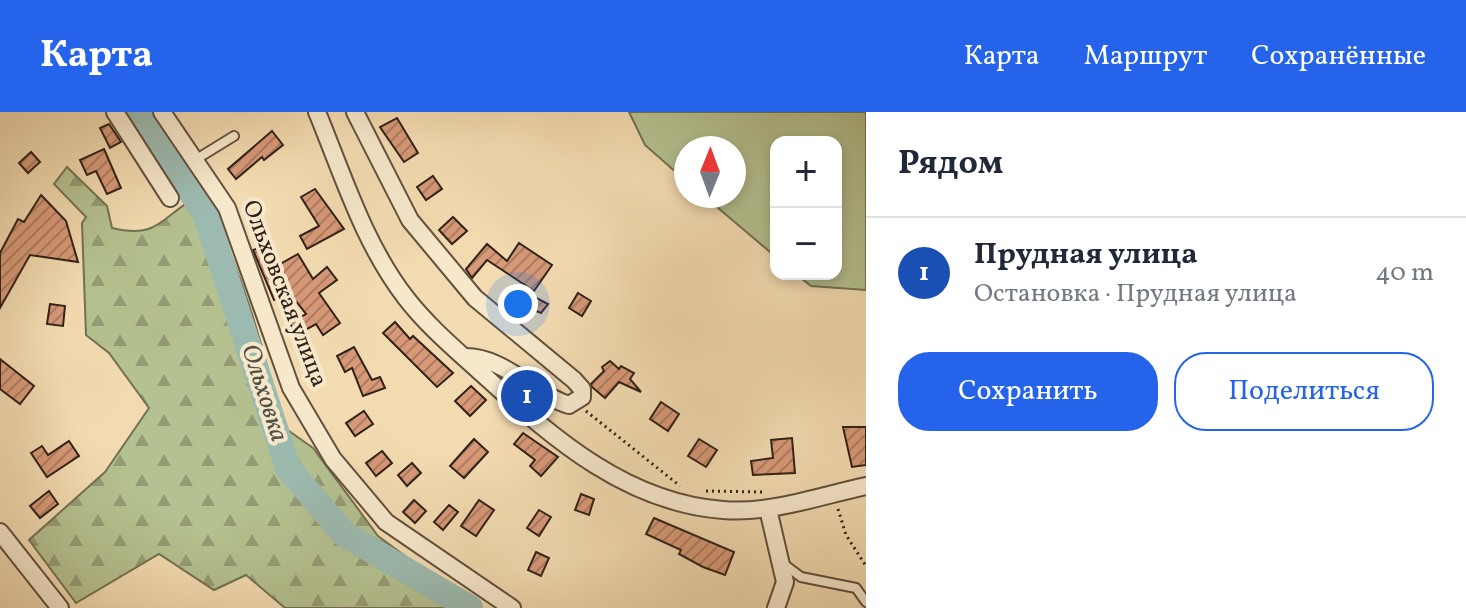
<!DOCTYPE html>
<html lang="ru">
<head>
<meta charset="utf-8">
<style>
  body { margin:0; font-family:Vollkorn,serif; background:#f6f6f7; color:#1f2937 }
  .controls { position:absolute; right:24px; top:24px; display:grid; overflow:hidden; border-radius:16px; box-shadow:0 4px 12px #0003 }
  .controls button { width:72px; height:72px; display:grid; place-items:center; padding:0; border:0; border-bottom:2px solid #e0e1e3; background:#fff; color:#1f2937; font:40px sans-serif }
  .compass { position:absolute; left:674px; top:24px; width:72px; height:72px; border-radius:50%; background:#fff; box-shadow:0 4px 12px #0003; rotate:1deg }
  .you { position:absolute; left:518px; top:192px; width:28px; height:28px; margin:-20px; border:6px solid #fff; border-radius:50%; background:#1a73e8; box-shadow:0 0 0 12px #1a73e833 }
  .badge { display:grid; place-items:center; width:52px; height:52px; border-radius:50%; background:#2563eb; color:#fff; font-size:26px; font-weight:700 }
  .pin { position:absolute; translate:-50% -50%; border:4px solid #fff; box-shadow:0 2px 8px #0006 }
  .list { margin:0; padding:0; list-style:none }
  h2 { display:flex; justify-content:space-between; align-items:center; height:104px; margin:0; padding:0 32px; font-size:34px }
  h2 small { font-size:26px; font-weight:400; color:#747a83 }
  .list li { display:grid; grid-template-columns:52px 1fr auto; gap:24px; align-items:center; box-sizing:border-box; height:112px; padding:0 32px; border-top:2px solid #e0e1e3 }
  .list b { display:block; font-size:30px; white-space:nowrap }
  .list p { margin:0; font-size:26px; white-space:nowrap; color:#747a83 }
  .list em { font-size:26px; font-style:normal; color:#747a83 }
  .actions { display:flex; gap:16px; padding:24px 32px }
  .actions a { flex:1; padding:18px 0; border:2px solid #2563eb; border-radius:32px; text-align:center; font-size:28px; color:#2563eb }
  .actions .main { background:#2563eb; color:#fff }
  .map { position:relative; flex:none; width:866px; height:496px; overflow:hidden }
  header { display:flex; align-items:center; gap:48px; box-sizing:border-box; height:112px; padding:0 40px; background:#2563eb; color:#fff }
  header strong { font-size:38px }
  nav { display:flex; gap:44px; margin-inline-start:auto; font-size:28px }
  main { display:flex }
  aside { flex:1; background:#fff }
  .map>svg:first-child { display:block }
  .forest { fill:url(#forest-firs); stroke:#737154; stroke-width:2 }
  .green { fill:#b5c190; stroke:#737154; stroke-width:2 }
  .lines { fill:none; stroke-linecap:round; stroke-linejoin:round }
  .river { stroke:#9cbab0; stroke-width:26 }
  .building { fill:url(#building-hatch); stroke:#312118; stroke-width:2 }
  .service-casing { stroke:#62503e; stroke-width:12 }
  .minor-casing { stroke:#62503e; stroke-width:20 }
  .path { stroke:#312118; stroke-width:3; stroke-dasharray:2 4; stroke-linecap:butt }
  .service { stroke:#f7e8cc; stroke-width:8 }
  .minor { stroke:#f7e8cc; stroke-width:16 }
  .labels { text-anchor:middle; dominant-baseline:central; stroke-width:8; stroke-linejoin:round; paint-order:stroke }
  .street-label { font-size:24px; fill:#312118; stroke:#f7e8cc }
  .water-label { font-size:26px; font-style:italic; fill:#514f46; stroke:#f7e8cc }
</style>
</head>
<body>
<header>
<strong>Карта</strong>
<nav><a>Карта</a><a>Маршрут</a><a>Сохранённые</a></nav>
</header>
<main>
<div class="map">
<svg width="866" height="496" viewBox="0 0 866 496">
  <defs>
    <pattern id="forest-firs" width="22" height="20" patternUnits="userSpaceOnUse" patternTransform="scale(2)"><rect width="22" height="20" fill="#b5c190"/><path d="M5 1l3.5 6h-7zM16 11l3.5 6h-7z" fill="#949c75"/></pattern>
    <pattern id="building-hatch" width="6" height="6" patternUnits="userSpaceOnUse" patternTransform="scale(2)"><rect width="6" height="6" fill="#d79978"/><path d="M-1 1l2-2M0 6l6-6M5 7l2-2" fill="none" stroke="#af7c61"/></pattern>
  </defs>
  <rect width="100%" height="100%" fill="#f3dbb1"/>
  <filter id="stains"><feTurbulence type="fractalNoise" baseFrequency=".0025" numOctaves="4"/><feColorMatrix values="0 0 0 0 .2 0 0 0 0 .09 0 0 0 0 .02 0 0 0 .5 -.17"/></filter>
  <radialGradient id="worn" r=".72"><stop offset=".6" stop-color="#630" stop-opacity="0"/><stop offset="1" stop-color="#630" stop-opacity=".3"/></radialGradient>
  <path class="forest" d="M67,55L107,94L112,116C163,128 161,101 203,82C241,154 264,236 282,314L313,336L378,424L416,452L420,473L459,496H285L246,463L214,478L159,442L76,491L29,428L105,360L149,296L109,241L86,223L82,111L86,105L54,72Z"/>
  <polygon class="green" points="629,0 866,0 866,178 811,174 796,162 836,162 836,30 776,30 776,145 704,84 734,84 734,36 686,36 686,69 645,33"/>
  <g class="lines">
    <polyline class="river" points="138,0 205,101 288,356 344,422 470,496"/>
  </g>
  <g class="building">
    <polygon points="397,6 418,41 404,50 380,15"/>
    <polygon points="109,12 121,30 110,36 100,16"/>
    <polygon points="272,19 283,33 264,48 262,45 236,67 228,57"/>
    <polygon points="104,37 121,76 107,82 96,59 87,63 80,48"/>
    <polygon points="31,40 40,50 28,61 19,51"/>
    <polygon points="433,64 442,77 426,88 417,75"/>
    <polygon points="315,77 344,117 307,137 300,124 319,114 301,85"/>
    <polygon points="41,83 66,109 78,150 30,143 0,196 0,141 18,107 24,110"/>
    <polygon points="453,105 467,119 452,132 439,118"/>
    <polygon points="519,131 552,153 534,179 487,148 472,166 466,157 487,132 507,149"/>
    <polygon points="265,134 273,156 298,142 313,167 327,155 337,168 319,181 340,211 323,223 316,212 296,223 290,211 306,202 284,174 280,175 283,184 274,188 253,138"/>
    <polygon points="578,181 591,189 582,204 569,196"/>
    <polygon points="529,182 548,192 541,201 534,198 521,210 511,200"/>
    <polygon points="50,192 65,194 63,214 47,212"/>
    <polygon points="395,210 410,227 413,224 453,261 437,275 383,221"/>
    <polygon points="354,235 372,268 380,265 385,276 363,284 352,256 345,260 337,244"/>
    <polygon points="0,247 34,274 20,292 0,277"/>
    <polygon points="610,249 619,257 621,254 634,261 630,267 641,280 619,270 605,286 592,275 591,272 604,259 602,255"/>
    <polygon points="471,274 486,288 470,304 455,289"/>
    <polygon points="661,290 679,302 668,319 650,307"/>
    <polygon points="364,299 373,312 355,324 346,311"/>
    <polygon points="843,315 866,315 866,353 852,355"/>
    <polygon points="523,321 558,345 541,364 530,354 535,348 514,332"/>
    <polygon points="792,326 795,361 753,363 751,349 773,346 771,328"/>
    <polygon points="474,327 488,340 464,366 450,354"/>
    <polygon points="699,327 717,338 706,355 688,344"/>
    <polygon points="69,329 79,344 47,365 31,341 42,334 48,343"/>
    <polygon points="382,339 392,351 376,364 366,351"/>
    <polygon points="412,351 421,361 407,374 398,363"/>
    <polygon points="49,379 58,392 40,406 30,394"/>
    <polygon points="581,382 594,387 589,403 575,398"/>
    <polygon points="414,388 426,399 415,411 403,400"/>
    <polygon points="479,388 494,398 476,424 461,414"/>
    <polygon points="449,393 458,400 443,418 434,410"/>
    <polygon points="539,398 551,405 539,424 527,416"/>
    <polygon points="654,406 734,440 725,463 703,455 679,442 681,438 646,422"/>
    <polygon points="536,440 549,446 541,464 528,458"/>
  </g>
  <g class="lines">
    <defs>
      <g id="service">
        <polyline points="195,48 234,24"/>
        <polyline points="785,453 801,465 856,476 866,490"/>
      </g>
      <g id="minor">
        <polyline points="115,0 170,86"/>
        <polyline points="162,0 227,96 291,276 333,347 386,410 512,496"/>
        <path d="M317,0C343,63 364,132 406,186C429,216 461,242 488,267C555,328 628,391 723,398C771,402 819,384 866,374"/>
        <path d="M355,0L410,108L475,186L574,268L582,277V285L569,293C533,282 504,244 464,245"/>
        <polyline points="768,397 785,470 776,496"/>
        <polyline points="0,420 60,496"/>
      </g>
    </defs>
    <use href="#service" class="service-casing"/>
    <use href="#minor" class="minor-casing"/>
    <g class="path">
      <polyline points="586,299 680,374"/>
      <polyline points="706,379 763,380"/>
      <polyline points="838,397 846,423 866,454"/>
    </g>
    <use href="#service" class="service"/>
    <use href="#minor" class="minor"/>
  </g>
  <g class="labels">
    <g class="street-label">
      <text transform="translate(284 182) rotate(69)">Ольховская улица</text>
    </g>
    <g class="water-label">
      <text transform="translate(264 281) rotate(72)">Ольховка</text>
    </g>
  </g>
  <rect width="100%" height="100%" filter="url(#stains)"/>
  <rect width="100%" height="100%" fill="url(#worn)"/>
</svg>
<div class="controls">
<button>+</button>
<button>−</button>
</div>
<svg class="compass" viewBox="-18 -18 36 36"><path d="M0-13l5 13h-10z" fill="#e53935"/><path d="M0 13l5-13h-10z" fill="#747a83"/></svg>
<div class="you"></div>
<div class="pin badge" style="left:527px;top:284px;background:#1a4fb4">1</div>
</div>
<aside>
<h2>Рядом<small></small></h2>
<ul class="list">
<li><span class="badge" style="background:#1a4fb4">1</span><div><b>Прудная улица</b><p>Остановка · Прудная улица</p></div><em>40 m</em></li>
</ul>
<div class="actions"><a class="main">Сохранить</a><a>Поделиться</a></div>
</aside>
</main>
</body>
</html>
